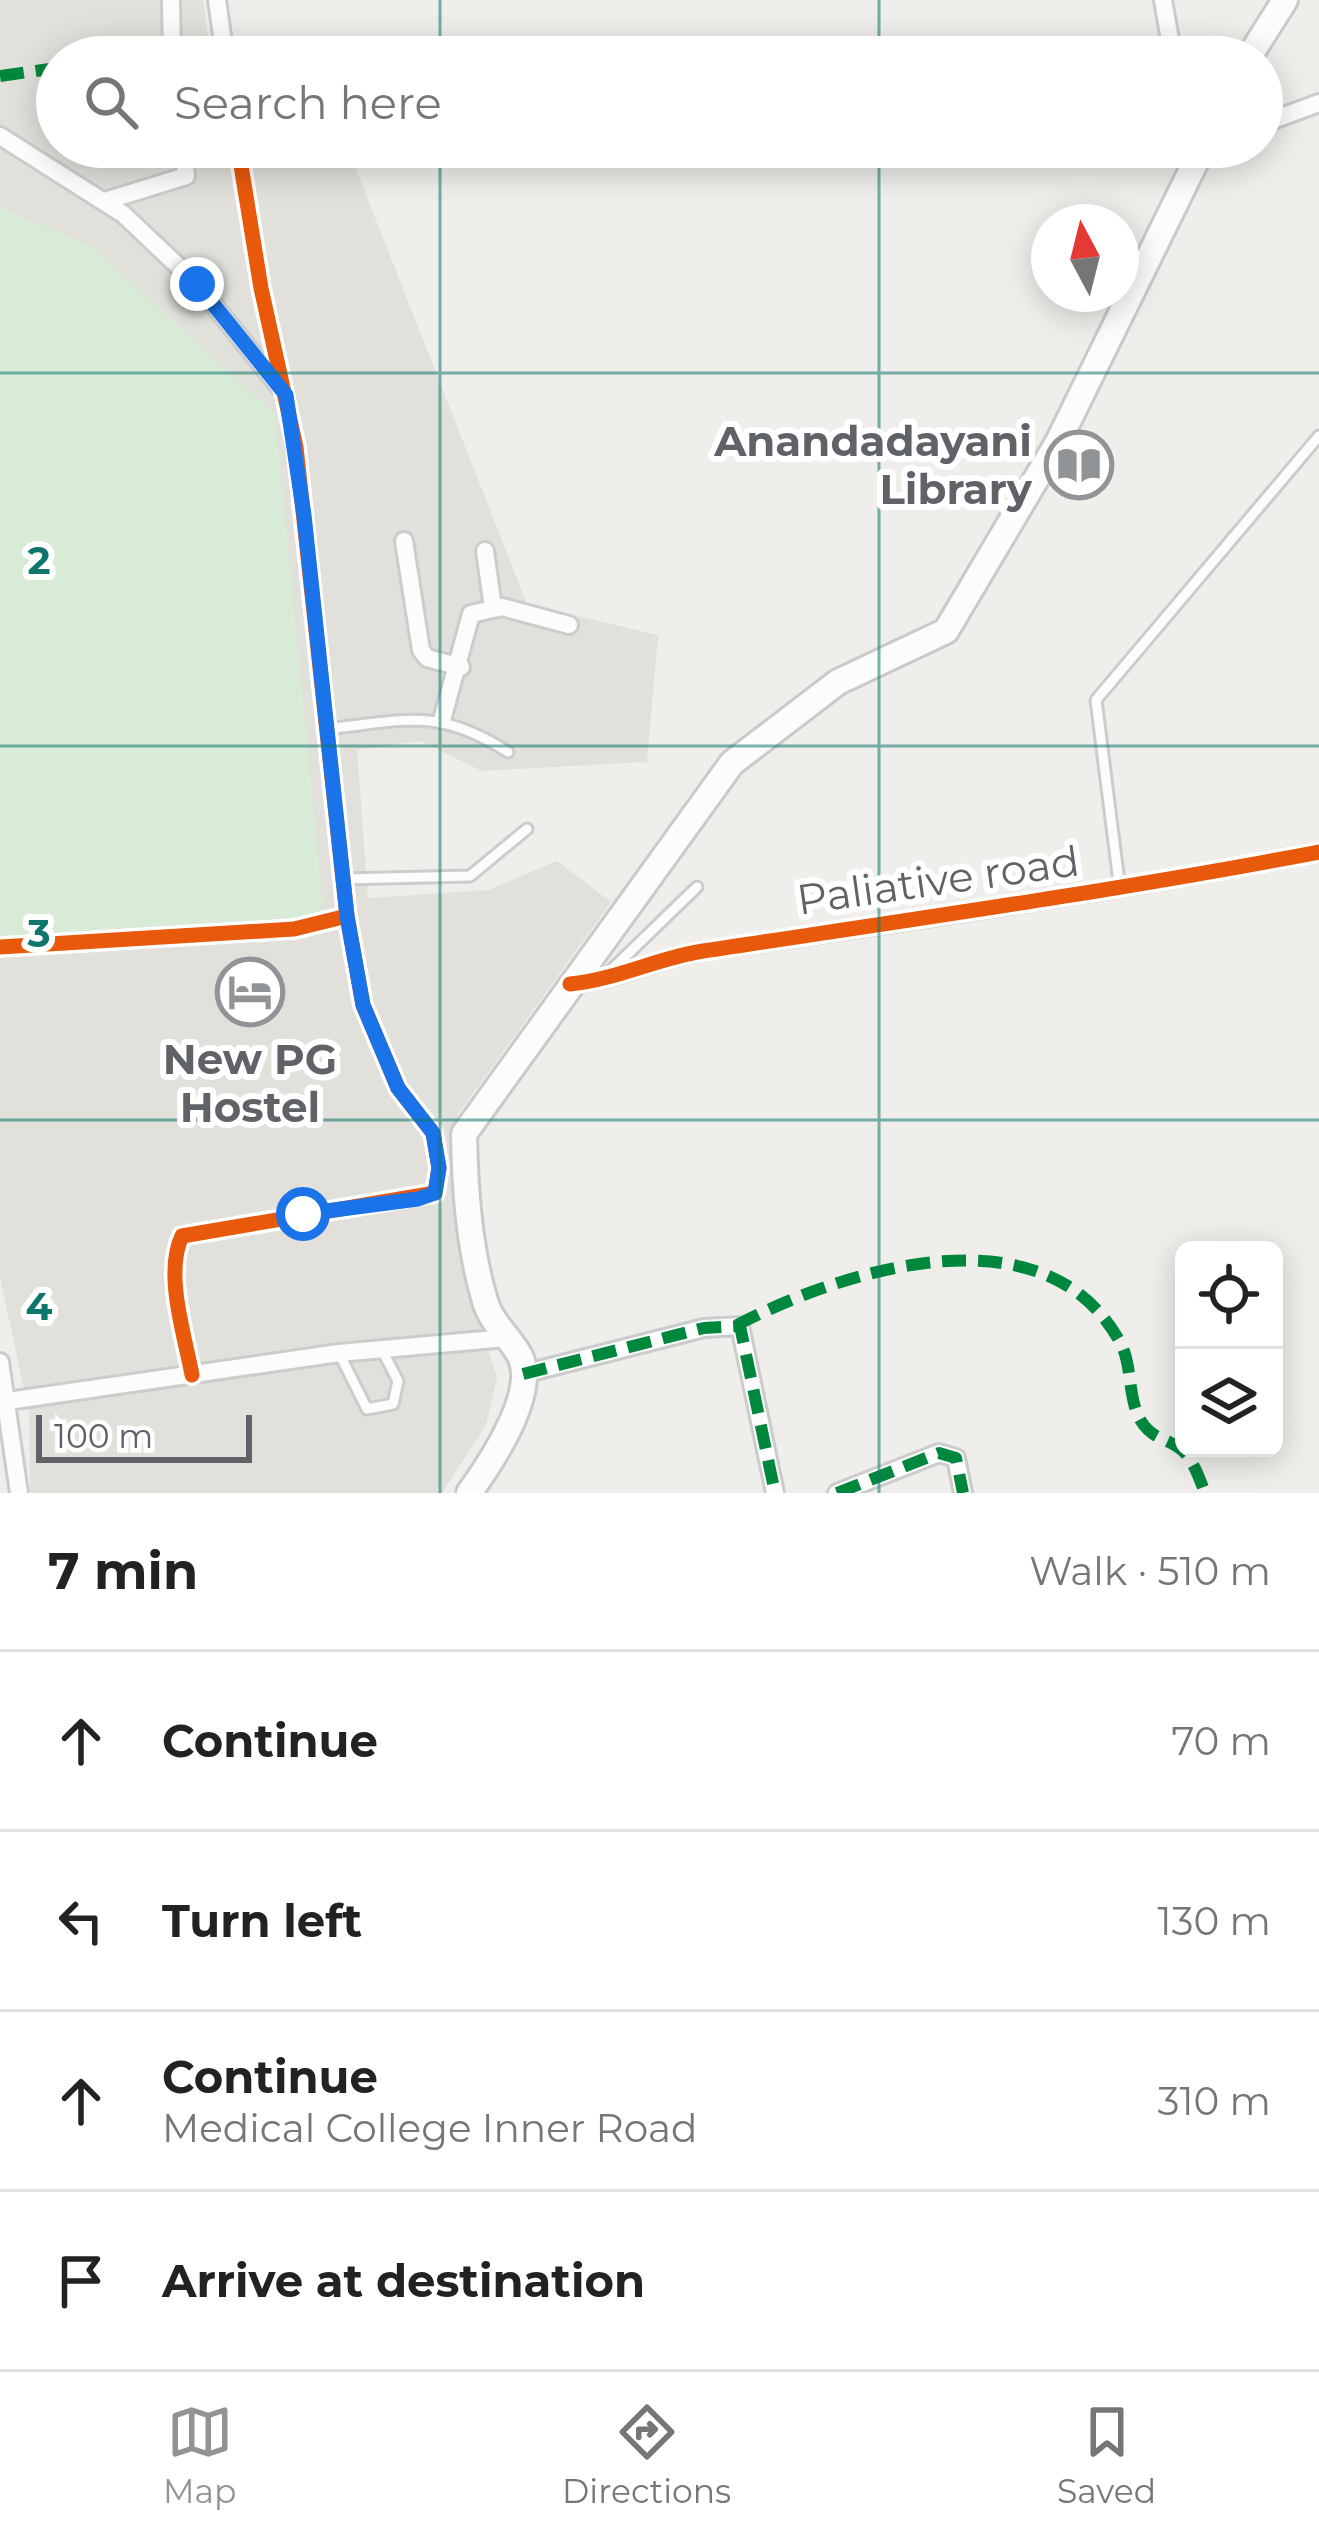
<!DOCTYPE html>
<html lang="en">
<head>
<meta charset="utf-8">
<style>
  body { margin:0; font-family:Montserrat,sans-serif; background:#f6f6f6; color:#222 }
  .controls { position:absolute; right:36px; bottom:36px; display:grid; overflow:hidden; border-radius:18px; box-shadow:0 6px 30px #0003 }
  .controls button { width:108px; height:108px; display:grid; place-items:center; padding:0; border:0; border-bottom:3px solid #e0e0e0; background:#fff; color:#222; font:60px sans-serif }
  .compass { position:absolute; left:1031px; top:204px; width:108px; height:108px; border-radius:50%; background:#fff; box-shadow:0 6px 30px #0003; rotate:353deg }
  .scale { position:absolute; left:36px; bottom:30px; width:216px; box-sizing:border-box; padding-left:12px; border:6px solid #5f6368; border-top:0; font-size:33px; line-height:42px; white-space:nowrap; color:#5f6368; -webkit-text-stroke:9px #fff; paint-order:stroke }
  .stop { position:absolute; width:36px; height:36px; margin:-27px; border:9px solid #1a73e8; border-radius:50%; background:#fff }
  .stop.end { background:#1a73e8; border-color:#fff; box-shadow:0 3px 12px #0008 }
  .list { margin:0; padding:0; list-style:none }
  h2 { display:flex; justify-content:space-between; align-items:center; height:156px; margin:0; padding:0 48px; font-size:51px }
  h2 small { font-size:39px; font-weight:400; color:#767676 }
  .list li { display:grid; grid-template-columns:78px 1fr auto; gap:36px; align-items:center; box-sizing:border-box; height:180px; padding:0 48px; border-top:3px solid #e0e0e0 }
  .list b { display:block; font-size:45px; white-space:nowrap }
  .list p { margin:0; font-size:39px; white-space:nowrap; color:#767676 }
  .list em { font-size:39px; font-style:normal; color:#767676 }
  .icon { flex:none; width:66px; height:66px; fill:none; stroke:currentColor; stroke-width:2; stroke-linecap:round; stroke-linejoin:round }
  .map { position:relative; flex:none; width:1319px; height:1493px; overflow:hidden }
  .search { position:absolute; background:#fff; box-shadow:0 6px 30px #0003; left:36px; right:36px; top:36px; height:132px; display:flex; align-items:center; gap:30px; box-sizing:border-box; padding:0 42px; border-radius:66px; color:#767676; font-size:45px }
  .sheet { height:876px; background:#fff }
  nav { display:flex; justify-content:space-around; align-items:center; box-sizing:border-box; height:168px; border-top:3px solid #e0e0e0; background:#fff; font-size:33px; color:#767676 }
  nav a { display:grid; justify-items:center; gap:6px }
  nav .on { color:#919496 }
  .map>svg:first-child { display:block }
  .education { fill:#e2e0da }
  .green { fill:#d8ebd6 }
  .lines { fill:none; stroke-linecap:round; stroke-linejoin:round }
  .service-casing { stroke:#cbcccc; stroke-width:15 }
  .minor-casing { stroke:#cbcccc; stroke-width:22 }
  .secondary-casing { stroke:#cacacb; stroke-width:30 }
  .service { stroke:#fdfcfc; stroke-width:9 }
  .minor { stroke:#fdfcfc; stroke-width:16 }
  .secondary { stroke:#fdfcfc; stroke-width:24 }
  .quiet { stroke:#00873e; stroke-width:12; stroke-dasharray:24 12; stroke-linecap:butt }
  .cycleway-casing { stroke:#fff; stroke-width:22 }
  .cycleway { stroke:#e8590c; stroke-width:15 }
  .route { stroke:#1a73e8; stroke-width:15 }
  .grid { fill:none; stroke:#0f766e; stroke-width:3; stroke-opacity:0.55 }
  .labels { text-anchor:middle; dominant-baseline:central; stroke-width:12; stroke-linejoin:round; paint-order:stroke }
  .poi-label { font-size:42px; font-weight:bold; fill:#5f6368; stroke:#fff; text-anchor:end }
  .street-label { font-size:42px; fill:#5f6368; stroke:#fff }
  .grid-label { font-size:39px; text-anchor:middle; font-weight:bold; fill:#0f766e; stroke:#fff; stroke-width:12; stroke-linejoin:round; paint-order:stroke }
</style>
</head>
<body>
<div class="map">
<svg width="1319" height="1493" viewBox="0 0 1319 1493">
  <rect width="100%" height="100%" fill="#efeeea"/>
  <polygon class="education" points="0,0 203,0 211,57 57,57 57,147 224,147 227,163 352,159 527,604 658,635 647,762 482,771 421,741 357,750 368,898 488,890 557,861 611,902 457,1116 478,1318 497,1378 486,1425 442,1493 30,1493 29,1412 0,1278"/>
  <polygon class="green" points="0,207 92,247 275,414 324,915 0,942"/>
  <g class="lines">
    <defs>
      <g id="service">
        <path d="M325,729C405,721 436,706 508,752"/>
        <polyline points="343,879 470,876 527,829"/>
        <polyline points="1120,890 1096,700 1319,436"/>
        <polyline points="604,977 697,887"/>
        <polyline points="339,1353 367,1409 393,1404 398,1381 381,1348"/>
      </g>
      <g id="minor">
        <polyline points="171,0 172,57"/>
        <polyline points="217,0 225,57"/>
        <polyline points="1163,0 1173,57"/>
        <polyline points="1262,124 1319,103"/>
        <polyline points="0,136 123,214 197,284 281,389"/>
        <polyline points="105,201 186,176 183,147"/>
        <polyline points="404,541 421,650 427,658 461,667"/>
        <polyline points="485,551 493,608"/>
        <polyline points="442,720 471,614 502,607 569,625"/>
        <polyline points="0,947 294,929 347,916 296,447 261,288 238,147"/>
        <path d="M571,984C621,979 658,958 703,951C909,921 1115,891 1319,852"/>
        <polyline points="0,1362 19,1493"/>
        <polyline points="523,1374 704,1328 740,1326 775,1493"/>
        <path d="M192,1375C185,1336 164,1274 182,1236L435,1193L439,1168L433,1133L398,1088L363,1005L347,916"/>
        <polyline points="8,1401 339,1353 506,1338"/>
        <polyline points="837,1493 939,1453 956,1458 963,1493"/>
      </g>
      <g id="secondary">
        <polyline points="1249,57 1285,0"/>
        <path d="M469,1493C490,1464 538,1393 520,1356C510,1337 491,1323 485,1301C469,1247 465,1190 464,1134L732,763L838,682L946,631L1058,442L1203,147"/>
      </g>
    </defs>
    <use href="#service" class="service-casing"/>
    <use href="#minor" class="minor-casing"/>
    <use href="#secondary" class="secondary-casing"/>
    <use href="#service" class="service"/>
    <use href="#minor" class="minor"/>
    <use href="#secondary" class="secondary"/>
    <g class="quiet">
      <polyline points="0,76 57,68"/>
      <path d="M737,1325C843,1270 1045,1205 1120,1342C1133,1365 1127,1398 1141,1421C1153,1441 1170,1438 1184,1452C1194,1462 1200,1480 1205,1493"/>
      <polyline points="523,1374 704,1328 740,1326 775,1493"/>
      <polyline points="837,1493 939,1453 956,1458 963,1493"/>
    </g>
    <defs>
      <g id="cycleway">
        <polyline points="0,947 294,929 347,916 296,447 261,288 238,147"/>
        <path d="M570,984C619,979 657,958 703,951C909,920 1114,891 1319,852"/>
        <path d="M192,1375C185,1336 164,1274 182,1236L435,1193L439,1168L433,1133L398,1088L363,1005L347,916"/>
      </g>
    </defs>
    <use href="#cycleway" class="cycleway-casing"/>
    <use href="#cycleway" class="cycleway"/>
  </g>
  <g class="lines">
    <polyline class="route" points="197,284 286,395 304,515 347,916 363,1005 398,1088 433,1133 439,1168 435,1193 418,1199 303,1214"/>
  </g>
  <path class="grid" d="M440,0V57M879,0V57M440,147V1493M879,147V1493M0,373H1319M0,746H1319M0,1120H1319"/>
  <defs>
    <symbol id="library-ring" viewBox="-11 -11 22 22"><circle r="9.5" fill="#fff" stroke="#919496" stroke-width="1.5"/><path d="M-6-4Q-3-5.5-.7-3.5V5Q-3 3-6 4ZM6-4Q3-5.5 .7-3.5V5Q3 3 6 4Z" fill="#919496"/></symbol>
    <symbol id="hotel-ring" viewBox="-11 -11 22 22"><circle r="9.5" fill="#fff" stroke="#919496" stroke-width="1.5"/><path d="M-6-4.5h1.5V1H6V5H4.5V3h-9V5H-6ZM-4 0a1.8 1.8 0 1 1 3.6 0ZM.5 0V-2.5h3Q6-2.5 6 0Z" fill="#919496"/></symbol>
  </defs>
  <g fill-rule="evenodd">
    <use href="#library-ring" x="1041" y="427" width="76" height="76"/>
    <use href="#hotel-ring" x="212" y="954" width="76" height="76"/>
  </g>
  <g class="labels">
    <g class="poi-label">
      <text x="1032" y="441">Anandadayani<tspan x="1032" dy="48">Library</tspan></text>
      <text x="250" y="1059" text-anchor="middle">New PG<tspan x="250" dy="48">Hostel</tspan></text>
    </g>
    <g class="street-label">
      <text transform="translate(938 880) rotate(-8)">Paliative road</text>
    </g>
  </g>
  <g class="grid-label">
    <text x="39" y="574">2</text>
    <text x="39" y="947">3</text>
    <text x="39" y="1320">4</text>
  </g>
</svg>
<div class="controls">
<button><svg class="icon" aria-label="locate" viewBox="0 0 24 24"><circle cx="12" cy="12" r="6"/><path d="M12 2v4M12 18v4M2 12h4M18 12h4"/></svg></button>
<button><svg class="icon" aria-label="layers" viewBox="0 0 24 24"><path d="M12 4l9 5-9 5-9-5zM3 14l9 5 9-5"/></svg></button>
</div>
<svg class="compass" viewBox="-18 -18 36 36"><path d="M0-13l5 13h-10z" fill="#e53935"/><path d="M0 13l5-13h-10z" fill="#767676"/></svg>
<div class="scale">100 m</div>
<div class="stop" style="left:303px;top:1214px"></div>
<div class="stop end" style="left:197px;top:284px"></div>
<div class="search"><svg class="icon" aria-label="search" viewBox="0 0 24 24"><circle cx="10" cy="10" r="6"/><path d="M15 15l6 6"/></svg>Search here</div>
</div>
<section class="sheet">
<h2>7 min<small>Walk · 510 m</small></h2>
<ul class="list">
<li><svg class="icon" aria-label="ahead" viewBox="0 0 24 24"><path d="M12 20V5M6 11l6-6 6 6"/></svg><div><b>Continue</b></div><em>70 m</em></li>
<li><svg class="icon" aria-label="left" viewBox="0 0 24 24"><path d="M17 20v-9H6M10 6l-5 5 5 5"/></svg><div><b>Turn left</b></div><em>130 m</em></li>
<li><svg class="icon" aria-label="ahead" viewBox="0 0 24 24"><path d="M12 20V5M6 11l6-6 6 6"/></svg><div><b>Continue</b><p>Medical College Inner Road</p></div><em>310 m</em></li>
<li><svg class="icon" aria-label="arrive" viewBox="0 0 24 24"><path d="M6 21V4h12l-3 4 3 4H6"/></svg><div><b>Arrive at destination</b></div></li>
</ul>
</section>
<nav>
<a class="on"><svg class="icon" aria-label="map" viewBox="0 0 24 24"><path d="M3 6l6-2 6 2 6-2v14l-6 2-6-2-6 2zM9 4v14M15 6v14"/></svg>Map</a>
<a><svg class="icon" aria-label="directions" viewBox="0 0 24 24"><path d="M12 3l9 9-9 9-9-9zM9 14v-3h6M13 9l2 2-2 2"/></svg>Directions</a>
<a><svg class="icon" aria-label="saved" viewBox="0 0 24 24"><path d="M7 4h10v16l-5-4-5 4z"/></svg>Saved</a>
</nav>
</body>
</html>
